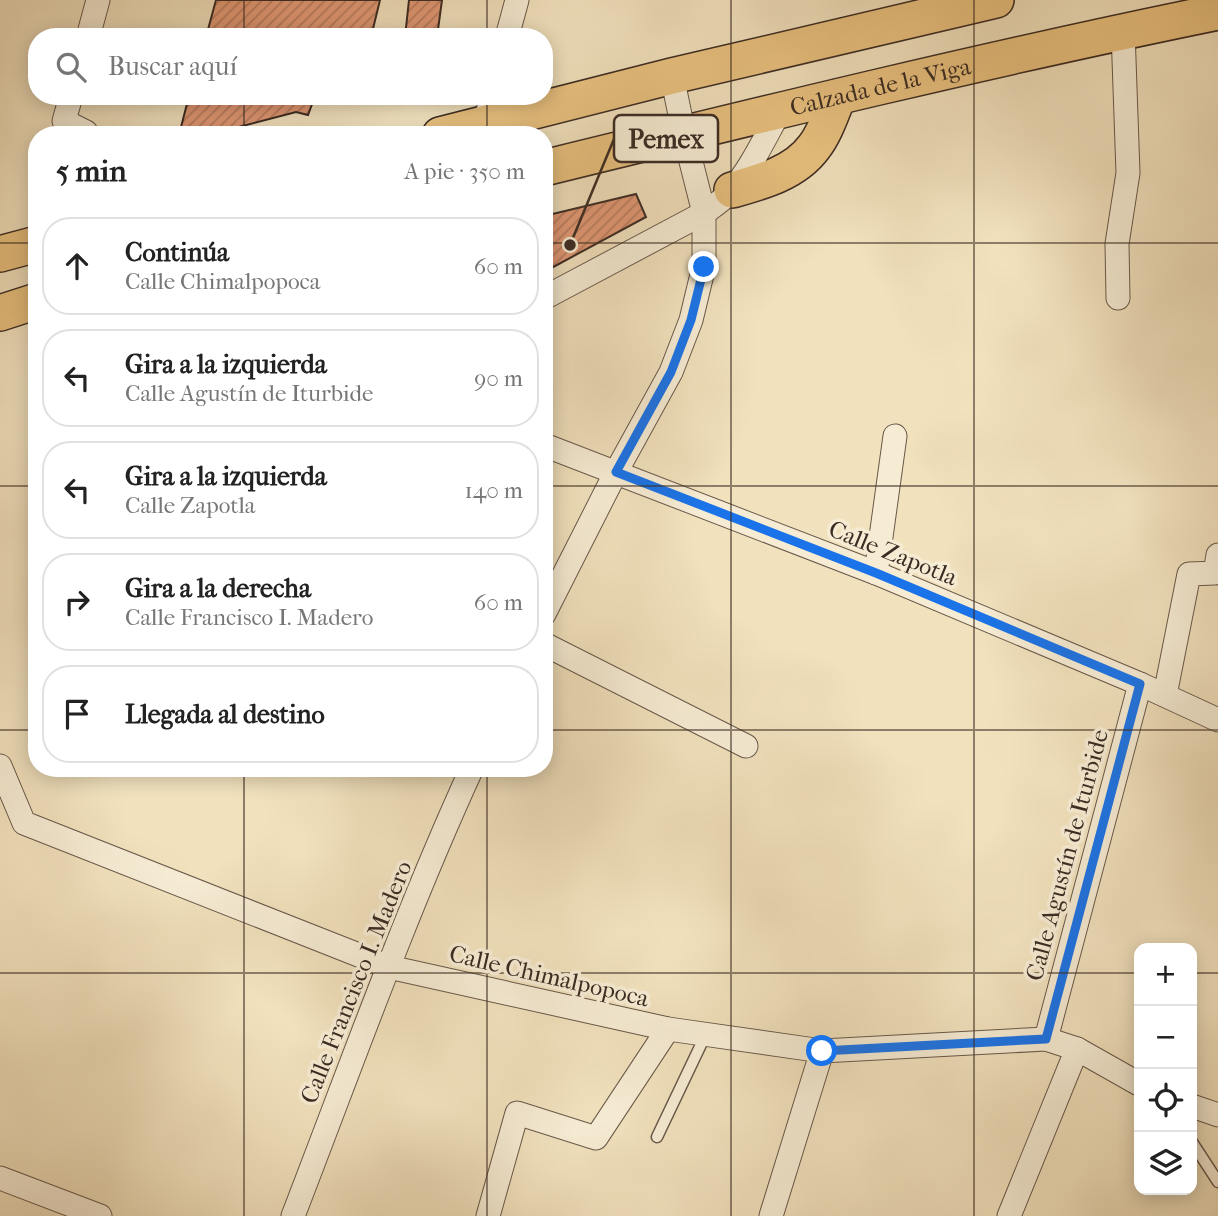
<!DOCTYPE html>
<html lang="es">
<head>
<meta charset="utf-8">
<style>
  body { margin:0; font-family:"IM FELL French Canon",serif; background:#f2f2f2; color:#222 }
  .controls { position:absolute; right:21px; bottom:21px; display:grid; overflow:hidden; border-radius:14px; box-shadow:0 4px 18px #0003 }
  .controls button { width:63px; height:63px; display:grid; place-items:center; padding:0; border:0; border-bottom:2px solid #e0e0e0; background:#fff; color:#222; font:35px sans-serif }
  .stop { position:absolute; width:21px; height:21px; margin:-16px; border:5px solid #1a73e8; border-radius:50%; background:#fff }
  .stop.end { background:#1a73e8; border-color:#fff; box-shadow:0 2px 7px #0008 }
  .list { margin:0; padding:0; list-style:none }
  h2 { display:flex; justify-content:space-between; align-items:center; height:91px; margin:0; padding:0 28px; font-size:30px }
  h2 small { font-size:23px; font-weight:400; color:#767676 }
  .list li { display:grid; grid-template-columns:46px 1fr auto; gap:21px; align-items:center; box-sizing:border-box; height:98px; margin:0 14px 14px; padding:0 14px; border:2px solid #e0e0e0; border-radius:28px }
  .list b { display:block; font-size:26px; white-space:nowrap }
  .list p { margin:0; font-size:23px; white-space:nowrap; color:#767676 }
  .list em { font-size:23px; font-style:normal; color:#767676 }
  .icon { flex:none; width:38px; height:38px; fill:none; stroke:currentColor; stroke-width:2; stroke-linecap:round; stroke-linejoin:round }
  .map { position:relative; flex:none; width:1218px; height:1216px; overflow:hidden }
  .search { position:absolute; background:#fff; box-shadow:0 4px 18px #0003; left:28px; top:28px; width:525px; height:77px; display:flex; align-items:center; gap:18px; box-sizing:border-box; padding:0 24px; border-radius:28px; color:#767676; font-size:26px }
  .panel { position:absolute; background:#fff; box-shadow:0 4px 18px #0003; left:28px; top:126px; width:525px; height:651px; border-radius:28px }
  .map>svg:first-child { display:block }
  .building { fill:url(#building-hatch); stroke:#3b2b23; stroke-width:2 }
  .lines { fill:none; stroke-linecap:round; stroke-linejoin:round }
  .lane-casing { stroke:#68584a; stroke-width:13 }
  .street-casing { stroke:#68584a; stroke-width:25 }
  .primary-casing { stroke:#3b2b23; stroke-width:38 }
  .lane { stroke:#f6ecd4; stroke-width:10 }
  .street { stroke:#f6ecd4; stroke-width:23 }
  .primary { stroke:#e8c07e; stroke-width:35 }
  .route { stroke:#1a73e8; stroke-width:9 }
  .grid { fill:none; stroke:#3b2b23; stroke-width:2; stroke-opacity:0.55 }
  .labels { text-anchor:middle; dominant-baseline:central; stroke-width:7; stroke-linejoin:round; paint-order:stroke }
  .street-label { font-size:24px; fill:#3b2b23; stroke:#f6ecd4 }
  .leader { fill:none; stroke:#3b2b23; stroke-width:2.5 }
  .callout-dot { fill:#3b2b23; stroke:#f6ecd4; stroke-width:2.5 }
  .callout { fill:#f6ecd4; stroke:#3b2b23; stroke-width:2.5 }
  .callout-label { font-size:26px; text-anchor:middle; font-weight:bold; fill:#3b2b23 }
</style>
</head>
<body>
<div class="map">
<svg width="1218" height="1216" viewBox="0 0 1218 1216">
  <defs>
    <pattern id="building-hatch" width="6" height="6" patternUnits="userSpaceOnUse" patternTransform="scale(1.75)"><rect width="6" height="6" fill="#e19874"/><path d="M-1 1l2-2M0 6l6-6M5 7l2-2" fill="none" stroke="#b87c5f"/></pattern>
  </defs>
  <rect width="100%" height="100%" fill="#f1e1bd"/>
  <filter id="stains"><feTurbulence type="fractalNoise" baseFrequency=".00286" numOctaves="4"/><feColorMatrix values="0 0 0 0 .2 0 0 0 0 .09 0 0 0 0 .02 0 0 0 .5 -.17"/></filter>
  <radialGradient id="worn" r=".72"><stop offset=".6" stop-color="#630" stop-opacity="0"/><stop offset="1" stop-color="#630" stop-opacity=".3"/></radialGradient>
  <g class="building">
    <polygon points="216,0 380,0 371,37 206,37"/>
    <polygon points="409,0 442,0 437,37 405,37"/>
    <polygon points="189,96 315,96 308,115 296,112 208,135 179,135"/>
    <polygon points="636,194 646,217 544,272 544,216"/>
  </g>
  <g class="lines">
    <defs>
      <g id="lane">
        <polyline points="657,1137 706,1034"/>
        <polyline points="1192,1142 1218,1182"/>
      </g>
      <g id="street">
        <polyline points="88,37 98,0"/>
        <polyline points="507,37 517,0"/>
        <polyline points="71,96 64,121 86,132 87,135"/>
        <polyline points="485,122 492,96"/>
        <path d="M544,298L704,213C714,206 723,200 730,192C751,169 765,137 780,111"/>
        <polyline points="1118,298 1117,244 1128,173 1123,31"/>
        <polyline points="544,445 876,573 1140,684 1218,720"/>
        <polyline points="876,573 895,436"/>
        <polyline points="544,614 616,472 671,372 691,320 704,266 704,213 684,134 672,76"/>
        <polyline points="544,644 746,746"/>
        <polyline points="1165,695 1189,574 1215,573 1218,555"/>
        <polyline points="0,766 24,823 389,967 668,1029 822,1051 1046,1039 1077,1049 1139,1084"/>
        <polyline points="1046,1039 1140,684"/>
        <polyline points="1192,1106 1218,1115"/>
        <polyline points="0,1178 100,1216"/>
        <path d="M293,1216C351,1066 405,914 472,768"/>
        <polyline points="488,1216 517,1113 596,1138 668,1029"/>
        <polyline points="771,1216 822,1051"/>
        <polyline points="1009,1216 1077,1049"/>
      </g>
      <g id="primary">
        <polyline points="440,135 672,76 996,0"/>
        <path id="s1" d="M544,168C768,113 992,58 1218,12"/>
        <path d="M732,190C761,182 795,173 814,147C825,133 831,114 838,97"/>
        <polyline points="0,254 37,244"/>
        <polyline points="0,313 37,301"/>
      </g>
    </defs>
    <use href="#lane" class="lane-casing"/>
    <use href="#street" class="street-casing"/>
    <use href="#primary" class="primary-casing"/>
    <use href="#lane" class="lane"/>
    <use href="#street" class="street"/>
    <use href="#primary" class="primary"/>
  </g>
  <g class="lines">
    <polyline class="route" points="704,267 691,320 671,372 616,472 876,573 1140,684 1046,1039 822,1051"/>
  </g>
  <path class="grid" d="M244,0V37M487,0V37M731,0V1216M974,0V1216M244,96V135M487,96V135M0,243H37M544,243H1218M0,486H37M544,486H1218M0,730H37M544,730H1218M244,768V1216M487,768V1216M0,973H1139M1192,973H1218"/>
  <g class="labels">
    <g class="street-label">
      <text stroke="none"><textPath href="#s1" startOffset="346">Calzada de la Viga</textPath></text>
      <text transform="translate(893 553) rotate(22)">Calle Zapotla</text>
      <text transform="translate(1067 855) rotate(-75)">Calle Agustín de Iturbide</text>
      <text transform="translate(549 976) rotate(13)">Calle Chimalpopoca</text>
      <text transform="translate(356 982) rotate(-68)">Calle Francisco I. Madero</text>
    </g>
  </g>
  <path class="leader" d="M570 245L614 139"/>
  <circle class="callout-dot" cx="570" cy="245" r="7"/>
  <rect class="callout" x="614" y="115" width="104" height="47" rx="7"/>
  <g class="callout-label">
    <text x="666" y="148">Pemex</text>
  </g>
  <rect width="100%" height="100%" filter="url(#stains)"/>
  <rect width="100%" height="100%" fill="url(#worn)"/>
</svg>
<div class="controls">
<button>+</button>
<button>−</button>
<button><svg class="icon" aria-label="locate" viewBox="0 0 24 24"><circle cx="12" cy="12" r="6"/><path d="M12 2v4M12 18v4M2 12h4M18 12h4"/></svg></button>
<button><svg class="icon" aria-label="layers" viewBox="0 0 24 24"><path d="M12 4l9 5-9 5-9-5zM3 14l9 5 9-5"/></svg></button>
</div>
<div class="stop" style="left:822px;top:1051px"></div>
<div class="stop end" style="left:704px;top:267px"></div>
<div class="search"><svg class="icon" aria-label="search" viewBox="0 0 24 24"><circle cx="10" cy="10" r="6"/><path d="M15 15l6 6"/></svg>Buscar aquí</div>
<section class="panel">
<h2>5 min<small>A pie · 350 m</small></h2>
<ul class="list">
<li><svg class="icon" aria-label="ahead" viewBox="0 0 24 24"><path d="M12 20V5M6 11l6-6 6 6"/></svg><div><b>Continúa</b><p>Calle Chimalpopoca</p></div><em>60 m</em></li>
<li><svg class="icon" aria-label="left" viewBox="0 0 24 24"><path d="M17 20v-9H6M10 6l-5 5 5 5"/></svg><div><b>Gira a la izquierda</b><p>Calle Agustín de Iturbide</p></div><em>90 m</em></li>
<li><svg class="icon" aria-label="left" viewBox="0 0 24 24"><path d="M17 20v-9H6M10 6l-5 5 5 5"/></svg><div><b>Gira a la izquierda</b><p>Calle Zapotla</p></div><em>140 m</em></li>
<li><svg class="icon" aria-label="right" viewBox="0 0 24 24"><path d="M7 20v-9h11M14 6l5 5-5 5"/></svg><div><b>Gira a la derecha</b><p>Calle Francisco I. Madero</p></div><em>60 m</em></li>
<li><svg class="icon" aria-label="arrive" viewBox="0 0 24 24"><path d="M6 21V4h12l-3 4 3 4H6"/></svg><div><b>Llegada al destino</b></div></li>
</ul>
</section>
</div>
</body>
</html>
